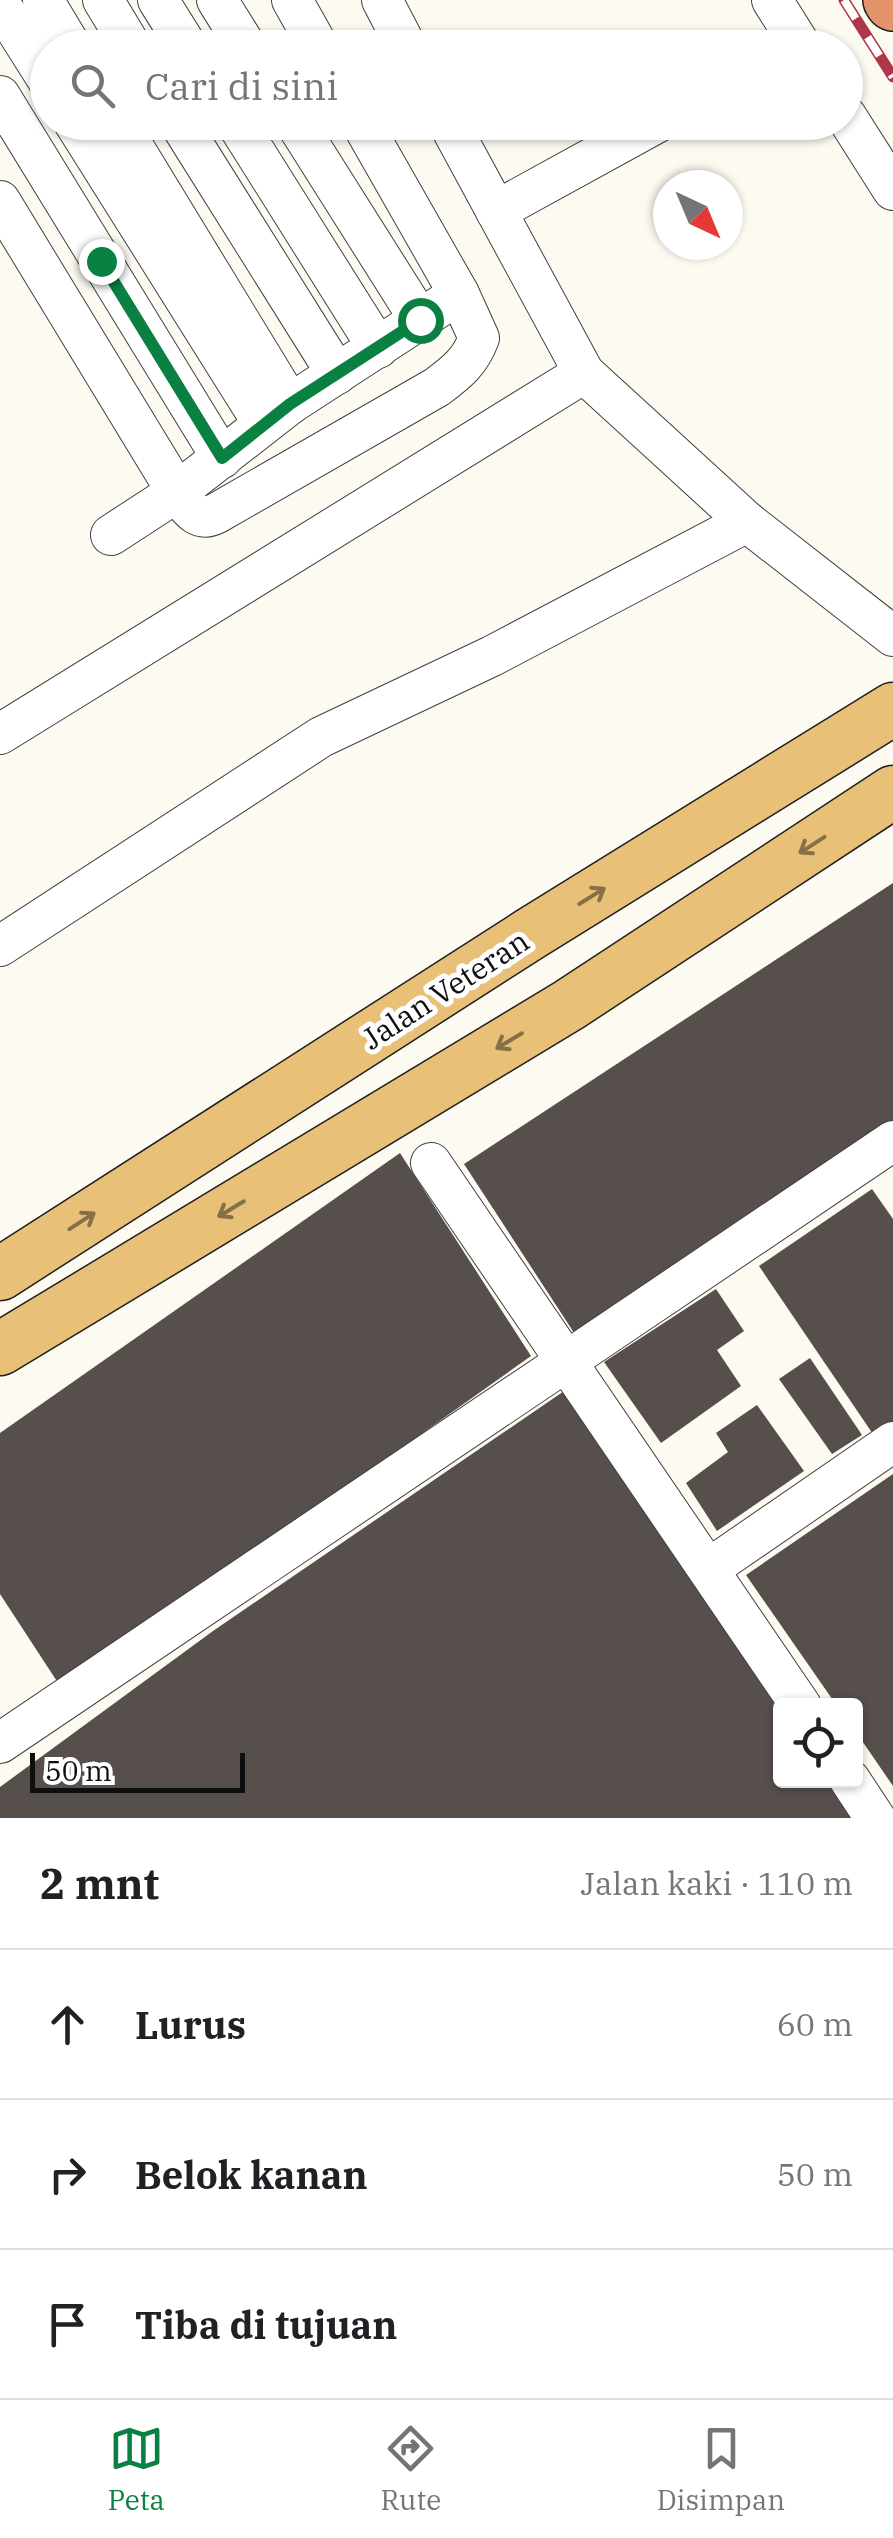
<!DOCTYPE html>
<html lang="id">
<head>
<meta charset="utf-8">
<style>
  body { margin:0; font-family:"IBM Plex Serif",serif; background:#f6f6f6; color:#202124 }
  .controls { position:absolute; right:30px; bottom:30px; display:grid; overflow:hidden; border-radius:10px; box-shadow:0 2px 8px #0004 }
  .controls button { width:90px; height:90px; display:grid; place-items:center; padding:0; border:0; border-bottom:2px solid #e0e0e0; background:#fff; color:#202124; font:50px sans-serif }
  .compass { position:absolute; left:653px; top:170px; width:90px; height:90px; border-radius:50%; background:#fff; box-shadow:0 2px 8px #0004; rotate:136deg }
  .scale { position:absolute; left:30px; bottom:25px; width:215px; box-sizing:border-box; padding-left:10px; border:5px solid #0e0e0e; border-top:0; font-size:28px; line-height:35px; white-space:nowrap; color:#0e0e0e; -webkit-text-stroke:8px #fff; paint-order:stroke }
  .stop { position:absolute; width:30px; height:30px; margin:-22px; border:8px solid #0b8043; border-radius:50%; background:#fff }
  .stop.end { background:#0b8043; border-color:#fff; box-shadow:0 2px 10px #0008 }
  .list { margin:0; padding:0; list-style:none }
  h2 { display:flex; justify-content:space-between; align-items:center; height:130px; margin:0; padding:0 40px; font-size:42px }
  h2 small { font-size:32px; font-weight:400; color:#757577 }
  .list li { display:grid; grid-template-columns:65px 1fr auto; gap:30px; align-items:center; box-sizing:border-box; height:150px; padding:0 40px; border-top:2px solid #e0e0e0 }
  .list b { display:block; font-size:38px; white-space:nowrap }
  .list em { font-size:32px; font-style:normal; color:#757577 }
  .icon { flex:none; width:55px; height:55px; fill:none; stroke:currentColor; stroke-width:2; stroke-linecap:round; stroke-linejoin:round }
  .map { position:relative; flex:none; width:893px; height:1818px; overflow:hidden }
  .search { position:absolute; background:#fff; box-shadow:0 2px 8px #0004; left:30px; right:30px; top:30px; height:110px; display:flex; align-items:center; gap:25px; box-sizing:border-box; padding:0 35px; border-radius:55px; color:#757577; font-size:38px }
  .sheet { height:580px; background:#fff }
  nav { display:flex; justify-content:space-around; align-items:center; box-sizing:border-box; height:140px; border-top:2px solid #e0e0e0; background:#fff; font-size:28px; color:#757577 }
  nav a { display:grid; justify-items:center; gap:5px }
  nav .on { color:#0b8043 }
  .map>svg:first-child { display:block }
  .building { fill:#564f4c }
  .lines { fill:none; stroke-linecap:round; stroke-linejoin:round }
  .minor-casing { stroke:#414141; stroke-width:42 }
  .major-casing { stroke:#1f1f1f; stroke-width:55 }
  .highway-casing { stroke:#1f1f1f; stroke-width:58 }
  .minor { stroke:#fff; stroke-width:40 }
  .major { stroke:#e8c077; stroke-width:52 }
  .highway { stroke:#e3946a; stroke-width:55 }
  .rail-casing { stroke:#ae374a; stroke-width:11 }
  .rail { stroke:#fff; stroke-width:8; stroke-dasharray:22; stroke-linecap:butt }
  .oneway { stroke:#867048 }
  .route { stroke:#0b8043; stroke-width:12 }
  .labels { text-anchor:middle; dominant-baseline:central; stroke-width:10; stroke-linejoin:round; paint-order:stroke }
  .street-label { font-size:30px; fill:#0e0e0e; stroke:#fff }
</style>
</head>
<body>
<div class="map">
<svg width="893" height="1818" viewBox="0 0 893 1818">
  <rect width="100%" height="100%" fill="#fdfaf1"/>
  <g class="building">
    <polygon points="893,883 893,1132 582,1345 464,1164"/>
    <polygon points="400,1153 531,1356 62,1689 0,1594 0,1433"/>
    <polygon points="872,1189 893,1219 893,1429 877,1440 759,1266"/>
    <polygon points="716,1289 744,1331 717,1350 741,1386 661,1443 604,1362"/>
    <polygon points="810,1358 862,1435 832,1454 779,1379"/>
    <polygon points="570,1387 780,1706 780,1780 841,1780 866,1818 0,1818 0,1787 213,1631"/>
    <polygon points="757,1405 804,1471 717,1531 686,1483 728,1452 716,1433"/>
    <polygon points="893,1474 893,1786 856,1732 856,1706 837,1706 746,1575"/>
  </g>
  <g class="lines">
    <defs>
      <g id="minor">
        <polyline points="43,0 72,48"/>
        <polyline points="103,0 132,48"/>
        <polyline points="158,0 188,48"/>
        <polyline points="217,0 247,48"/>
        <polyline points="292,0 319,48"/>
        <polyline points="382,0 407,48"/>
        <polyline points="772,0 802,48"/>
        <polyline points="0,4 48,80"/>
        <polyline points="0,96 222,458"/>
        <polyline points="846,116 893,190"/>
        <polyline points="74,122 263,423"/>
        <polyline points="118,122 290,404"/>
        <polyline points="179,122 337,374"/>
        <polyline points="236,122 378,348"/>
        <polyline points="295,122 420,320"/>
        <polyline points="448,122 584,373 747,522 893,636"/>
        <path d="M0,201L177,492C188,507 197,524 217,513L437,387C457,372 470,362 479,338L459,294"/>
        <polyline points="496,211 658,122"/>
        <polyline points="111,535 177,492 290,404 459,294 361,122"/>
        <polyline points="0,734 584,373"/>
        <polyline points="0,946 321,737 492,656 747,522"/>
        <polyline points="431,1163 801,1706"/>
        <polyline points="710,1568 893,1442"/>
        <polyline points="0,1743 893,1141"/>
        <polyline points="850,1780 875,1818"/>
      </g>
      <g id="major">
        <polyline points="0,1274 530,934 893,709"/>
        <polyline points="0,1349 569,1005 893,792"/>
      </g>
      <polyline id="highway" points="891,0 893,3"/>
    </defs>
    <use href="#minor" class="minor-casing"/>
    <use href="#major" class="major-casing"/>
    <use href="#highway" class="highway-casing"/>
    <use href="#minor" class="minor"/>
    <use href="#major" class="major"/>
    <use href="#highway" class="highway"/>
    <defs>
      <polyline id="rail" points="844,0 893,77"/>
    </defs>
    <use href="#rail" class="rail-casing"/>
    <use href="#rail" class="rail"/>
  </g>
  <defs><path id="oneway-shaft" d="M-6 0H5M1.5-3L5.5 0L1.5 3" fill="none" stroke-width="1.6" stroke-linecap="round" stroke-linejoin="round" transform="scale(2.5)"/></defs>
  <g class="oneway">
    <use href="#oneway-shaft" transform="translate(812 845) rotate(147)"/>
    <use href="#oneway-shaft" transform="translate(592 896) rotate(-32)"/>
    <use href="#oneway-shaft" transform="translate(509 1041) rotate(149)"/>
    <use href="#oneway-shaft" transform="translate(231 1209) rotate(149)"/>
    <use href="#oneway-shaft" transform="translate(82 1221) rotate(-33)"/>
  </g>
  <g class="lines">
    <polyline class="route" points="101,261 222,458 290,404 420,320"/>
  </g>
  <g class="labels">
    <g class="street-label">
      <text transform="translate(445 989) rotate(-33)">Jalan Veteran</text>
    </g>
  </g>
</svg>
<div class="controls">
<button><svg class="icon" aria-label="locate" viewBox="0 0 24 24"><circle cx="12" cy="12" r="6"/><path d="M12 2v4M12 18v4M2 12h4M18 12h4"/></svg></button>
</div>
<svg class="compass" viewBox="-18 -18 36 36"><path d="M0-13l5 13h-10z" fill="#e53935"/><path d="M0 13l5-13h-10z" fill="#757577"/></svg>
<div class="scale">50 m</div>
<div class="stop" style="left:420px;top:320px"></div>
<div class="stop end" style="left:101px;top:261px"></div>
<div class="search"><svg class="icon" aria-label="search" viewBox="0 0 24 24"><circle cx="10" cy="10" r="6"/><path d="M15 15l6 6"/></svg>Cari di sini</div>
</div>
<section class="sheet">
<h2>2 mnt<small>Jalan kaki · 110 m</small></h2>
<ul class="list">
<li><svg class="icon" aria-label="ahead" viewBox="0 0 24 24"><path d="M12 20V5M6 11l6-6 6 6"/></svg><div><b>Lurus</b></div><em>60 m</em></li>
<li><svg class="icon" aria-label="right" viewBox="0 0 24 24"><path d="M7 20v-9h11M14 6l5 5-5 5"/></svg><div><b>Belok kanan</b></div><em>50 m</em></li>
<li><svg class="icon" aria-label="arrive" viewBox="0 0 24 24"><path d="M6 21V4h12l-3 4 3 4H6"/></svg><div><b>Tiba di tujuan</b></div></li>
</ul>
</section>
<nav>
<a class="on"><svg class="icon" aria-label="map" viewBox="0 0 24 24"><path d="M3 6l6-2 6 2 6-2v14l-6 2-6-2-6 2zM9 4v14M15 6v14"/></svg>Peta</a>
<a><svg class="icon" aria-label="directions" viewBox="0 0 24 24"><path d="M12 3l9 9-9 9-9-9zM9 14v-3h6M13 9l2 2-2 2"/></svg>Rute</a>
<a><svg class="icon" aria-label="saved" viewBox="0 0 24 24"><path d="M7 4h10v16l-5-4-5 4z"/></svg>Disimpan</a>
</nav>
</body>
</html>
